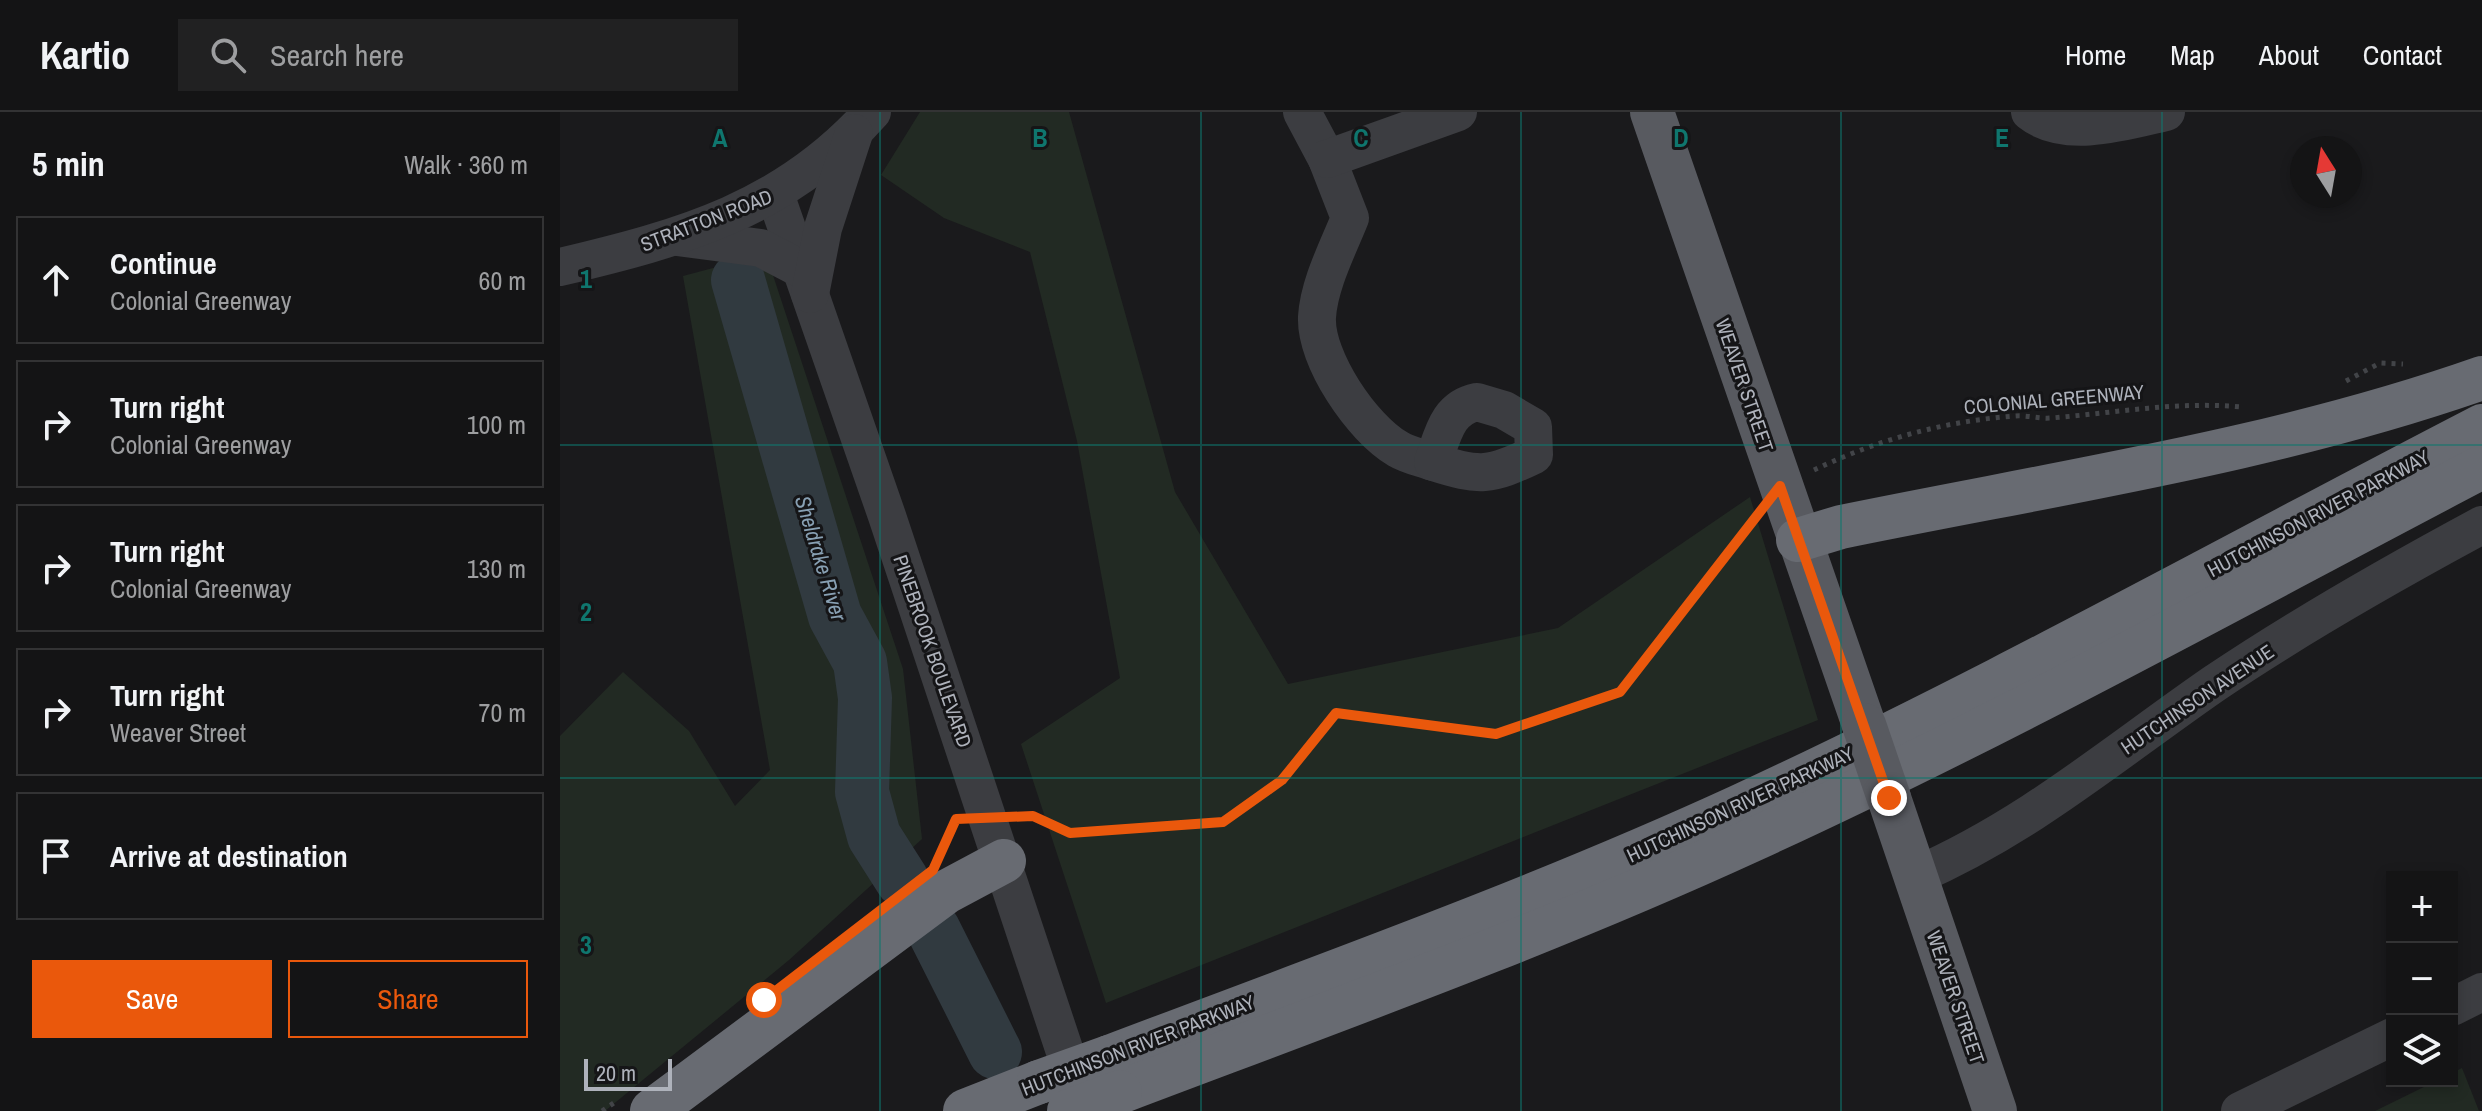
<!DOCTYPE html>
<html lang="en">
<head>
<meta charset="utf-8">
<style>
  body { margin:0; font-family:"Archivo Narrow",sans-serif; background:#212122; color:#f1f3f6 }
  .controls { position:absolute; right:24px; bottom:24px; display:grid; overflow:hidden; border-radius:0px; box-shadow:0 4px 12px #0003 }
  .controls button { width:72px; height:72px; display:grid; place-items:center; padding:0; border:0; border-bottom:2px solid #333334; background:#141415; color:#f1f3f6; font:40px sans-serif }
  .compass { position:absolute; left:1730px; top:24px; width:72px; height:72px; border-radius:50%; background:#141415; box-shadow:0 4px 12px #0003; rotate:349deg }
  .scale { position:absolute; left:24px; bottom:20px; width:88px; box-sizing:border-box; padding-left:8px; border:4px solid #aeb2bb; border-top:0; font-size:22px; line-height:28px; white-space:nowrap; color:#aeb2bb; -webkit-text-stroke:6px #151517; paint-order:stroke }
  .stop { position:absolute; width:24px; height:24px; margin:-18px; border:6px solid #ea580c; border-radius:50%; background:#fff }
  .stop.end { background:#ea580c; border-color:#fff; box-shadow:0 2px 8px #0008 }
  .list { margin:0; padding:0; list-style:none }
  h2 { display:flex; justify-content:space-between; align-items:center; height:104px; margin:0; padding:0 32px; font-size:34px }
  h2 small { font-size:26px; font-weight:400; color:#9d9ea0 }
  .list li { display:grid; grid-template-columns:52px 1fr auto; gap:24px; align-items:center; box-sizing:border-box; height:128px; margin:0 16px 16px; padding:0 16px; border:2px solid #333334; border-radius:0px }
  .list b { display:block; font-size:30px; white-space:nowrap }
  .list p { margin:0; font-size:26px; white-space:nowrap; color:#9d9ea0 }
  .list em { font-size:26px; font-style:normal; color:#9d9ea0 }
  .actions { display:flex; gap:16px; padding:24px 32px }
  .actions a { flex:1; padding:18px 0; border:2px solid #ea580c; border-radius:0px; text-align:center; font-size:28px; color:#ea580c }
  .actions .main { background:#ea580c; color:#fff }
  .icon { flex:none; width:44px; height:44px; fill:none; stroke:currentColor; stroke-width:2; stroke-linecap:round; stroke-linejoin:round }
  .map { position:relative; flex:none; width:1922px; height:999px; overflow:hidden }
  header { display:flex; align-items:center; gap:48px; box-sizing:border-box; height:112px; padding:0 40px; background:#141415; border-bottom:2px solid #333334 }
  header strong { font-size:38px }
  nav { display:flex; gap:44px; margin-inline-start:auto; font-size:28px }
  .search { width:560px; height:72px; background:#212122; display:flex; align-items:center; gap:20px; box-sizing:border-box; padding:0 28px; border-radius:0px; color:#9d9ea0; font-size:30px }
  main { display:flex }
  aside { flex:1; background:#141415 }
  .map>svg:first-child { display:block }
  .green { fill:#222a23 }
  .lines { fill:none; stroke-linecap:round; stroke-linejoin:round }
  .river { stroke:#313a40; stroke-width:54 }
  .path { stroke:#424448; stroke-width:5; stroke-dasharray:4 6; stroke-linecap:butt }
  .minor { stroke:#3c3d41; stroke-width:38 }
  .major { stroke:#585a60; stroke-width:44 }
  .highway { stroke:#686b72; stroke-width:44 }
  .major-bridge { stroke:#585a60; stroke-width:44 }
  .highway-bridge { stroke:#686b72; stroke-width:44 }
  .route { stroke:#ea580c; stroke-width:10 }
  .grid { fill:none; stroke:#0f766e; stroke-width:2; stroke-opacity:0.55 }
  .labels { text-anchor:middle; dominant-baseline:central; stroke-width:6; stroke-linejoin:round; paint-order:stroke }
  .street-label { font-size:20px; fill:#aeb2bb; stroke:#151517 }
  .water-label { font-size:22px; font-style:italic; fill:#88a0b3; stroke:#151517 }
  .grid-label { font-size:26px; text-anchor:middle; font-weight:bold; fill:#0f766e; stroke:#151517; stroke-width:6; stroke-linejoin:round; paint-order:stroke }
</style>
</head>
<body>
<header>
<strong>Kartio</strong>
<div class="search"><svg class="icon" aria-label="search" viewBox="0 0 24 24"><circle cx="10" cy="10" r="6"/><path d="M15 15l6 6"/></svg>Search here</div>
<nav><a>Home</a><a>Map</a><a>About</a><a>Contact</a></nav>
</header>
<main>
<aside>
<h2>5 min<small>Walk · 360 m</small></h2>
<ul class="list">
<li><svg class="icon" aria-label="ahead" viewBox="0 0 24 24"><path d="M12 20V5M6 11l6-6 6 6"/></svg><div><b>Continue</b><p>Colonial Greenway</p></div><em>60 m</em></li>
<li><svg class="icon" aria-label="right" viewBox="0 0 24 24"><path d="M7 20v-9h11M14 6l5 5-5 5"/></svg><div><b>Turn right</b><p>Colonial Greenway</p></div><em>100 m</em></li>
<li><svg class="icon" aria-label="right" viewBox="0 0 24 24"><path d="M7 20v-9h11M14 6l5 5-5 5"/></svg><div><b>Turn right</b><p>Colonial Greenway</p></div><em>130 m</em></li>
<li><svg class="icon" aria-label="right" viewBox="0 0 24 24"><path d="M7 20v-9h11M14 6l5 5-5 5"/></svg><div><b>Turn right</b><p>Weaver Street</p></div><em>70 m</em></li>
<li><svg class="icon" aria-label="arrive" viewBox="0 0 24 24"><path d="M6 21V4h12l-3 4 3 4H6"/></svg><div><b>Arrive at destination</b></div></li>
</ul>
<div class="actions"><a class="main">Save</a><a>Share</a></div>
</aside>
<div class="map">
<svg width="1922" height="999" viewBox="0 0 1922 999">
  <rect width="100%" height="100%" fill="#1a1a1c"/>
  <g class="green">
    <polygon points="360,0 509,0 615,380 728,572 998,516 1190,385 1258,608 546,891 461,632 560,566 517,329 470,140 384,106 321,63"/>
    <polygon points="206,142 343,557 362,727 229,848 45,999 0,999 0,624 63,560 129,619 175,694 210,658 123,164"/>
    <polygon points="1902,956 1919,999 1815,999 1876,969 1892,969 1892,961"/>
  </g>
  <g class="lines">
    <g class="river">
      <polyline points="178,168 275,504 300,550 305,586 302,680 314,724 342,768"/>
      <polyline points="373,817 435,940"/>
    </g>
    <g class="path">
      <polyline points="1786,269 1820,251 1843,252"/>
      <path d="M1254,358C1317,328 1384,309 1455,304C1467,303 1479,307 1491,306C1555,301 1617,289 1682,295"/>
      <polyline points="460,705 473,704 510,721 663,710 722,668 776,601 936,622 1060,580 1195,406"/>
      <polyline points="381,740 394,713"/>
      <polyline points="42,999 58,988"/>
    </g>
    <g class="minor">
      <path d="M742,0L767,47L790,106C778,136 759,172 757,205C755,247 802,316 838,337C848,343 862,346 873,350"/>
      <path d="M1470,0C1505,28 1567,9 1606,0"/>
      <polyline points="767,47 898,0"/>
      <polyline points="215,82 327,404 520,985"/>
      <polyline points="117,125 201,136 241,157"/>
      <path d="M0,155C123,126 226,97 312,0"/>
      <polyline points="250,182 263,116 294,21"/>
      <path d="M917,290L944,298L973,315L974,343C930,364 920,365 873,350C883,323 887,296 917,290Z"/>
      <path d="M1355,764C1468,715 1555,640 1655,571C1741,513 1831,462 1922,413"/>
      <polyline points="1892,895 1922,880"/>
      <polyline points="1680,999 1832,925"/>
    </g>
    <g class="major">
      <polyline points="1092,0 1304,613"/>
      <polyline points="1329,686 1435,999"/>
    </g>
    <g class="highway">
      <path d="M1238,428L1281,415C1495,371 1714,339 1922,266"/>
      <path d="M549,945C760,865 973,789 1178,695C1431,578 1674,442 1922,314"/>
      <path d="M560,980C771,900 985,823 1190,729C1440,615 1679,482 1922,355"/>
      <polyline points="92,999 386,780 444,749"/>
      <polyline points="405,999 479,970"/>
    </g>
    <polyline class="major-bridge" points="1304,613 1329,686"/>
    <g class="highway-bridge">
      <polyline points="479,970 549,945"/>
      <polyline points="509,999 560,980"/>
    </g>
  </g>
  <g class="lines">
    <polyline class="route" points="204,888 373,758 396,707 473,704 510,721 663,710 722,668 776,601 936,622 1060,580 1220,374 1329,686"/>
  </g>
  <path class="grid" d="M320,0V999M641,0V999M961,0V999M1281,0V999M1602,0V999M0,333H1922M0,666H1922"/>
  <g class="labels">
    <g class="street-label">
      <text transform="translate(146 108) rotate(-21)">STRATTON ROAD</text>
      <text transform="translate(1185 273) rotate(71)">WEAVER STREET</text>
      <text transform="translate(1494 287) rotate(-5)">COLONIAL GREENWAY</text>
      <text transform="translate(1758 401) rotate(-28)">HUTCHINSON RIVER PARKWAY</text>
      <text transform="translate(373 539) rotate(71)">PINEBROOK BOULEVARD</text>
      <text transform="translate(1637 587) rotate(-34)">HUTCHINSON AVENUE</text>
      <text transform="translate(1180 692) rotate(-25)">HUTCHINSON RIVER PARKWAY</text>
      <text transform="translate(1396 885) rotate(71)">WEAVER STREET</text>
      <text transform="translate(578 933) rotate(-21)">HUTCHINSON RIVER PARKWAY</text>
    </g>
    <g class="water-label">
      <text transform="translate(261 446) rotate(73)">Sheldrake River</text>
    </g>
  </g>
  <g class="grid-label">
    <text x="160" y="35">A</text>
    <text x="480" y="35">B</text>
    <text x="801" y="35">C</text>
    <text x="1121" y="35">D</text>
    <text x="1442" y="35">E</text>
    <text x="26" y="176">1</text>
    <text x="26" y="509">2</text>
    <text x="26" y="842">3</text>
  </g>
</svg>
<div class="controls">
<button>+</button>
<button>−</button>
<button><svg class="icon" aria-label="layers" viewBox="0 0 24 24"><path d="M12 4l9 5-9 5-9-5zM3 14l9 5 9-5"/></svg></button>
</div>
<svg class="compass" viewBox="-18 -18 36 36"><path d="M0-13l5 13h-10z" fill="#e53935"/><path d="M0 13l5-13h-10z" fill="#9d9ea0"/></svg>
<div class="scale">20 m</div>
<div class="stop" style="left:204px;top:888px"></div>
<div class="stop end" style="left:1329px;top:686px"></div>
</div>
</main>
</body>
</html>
